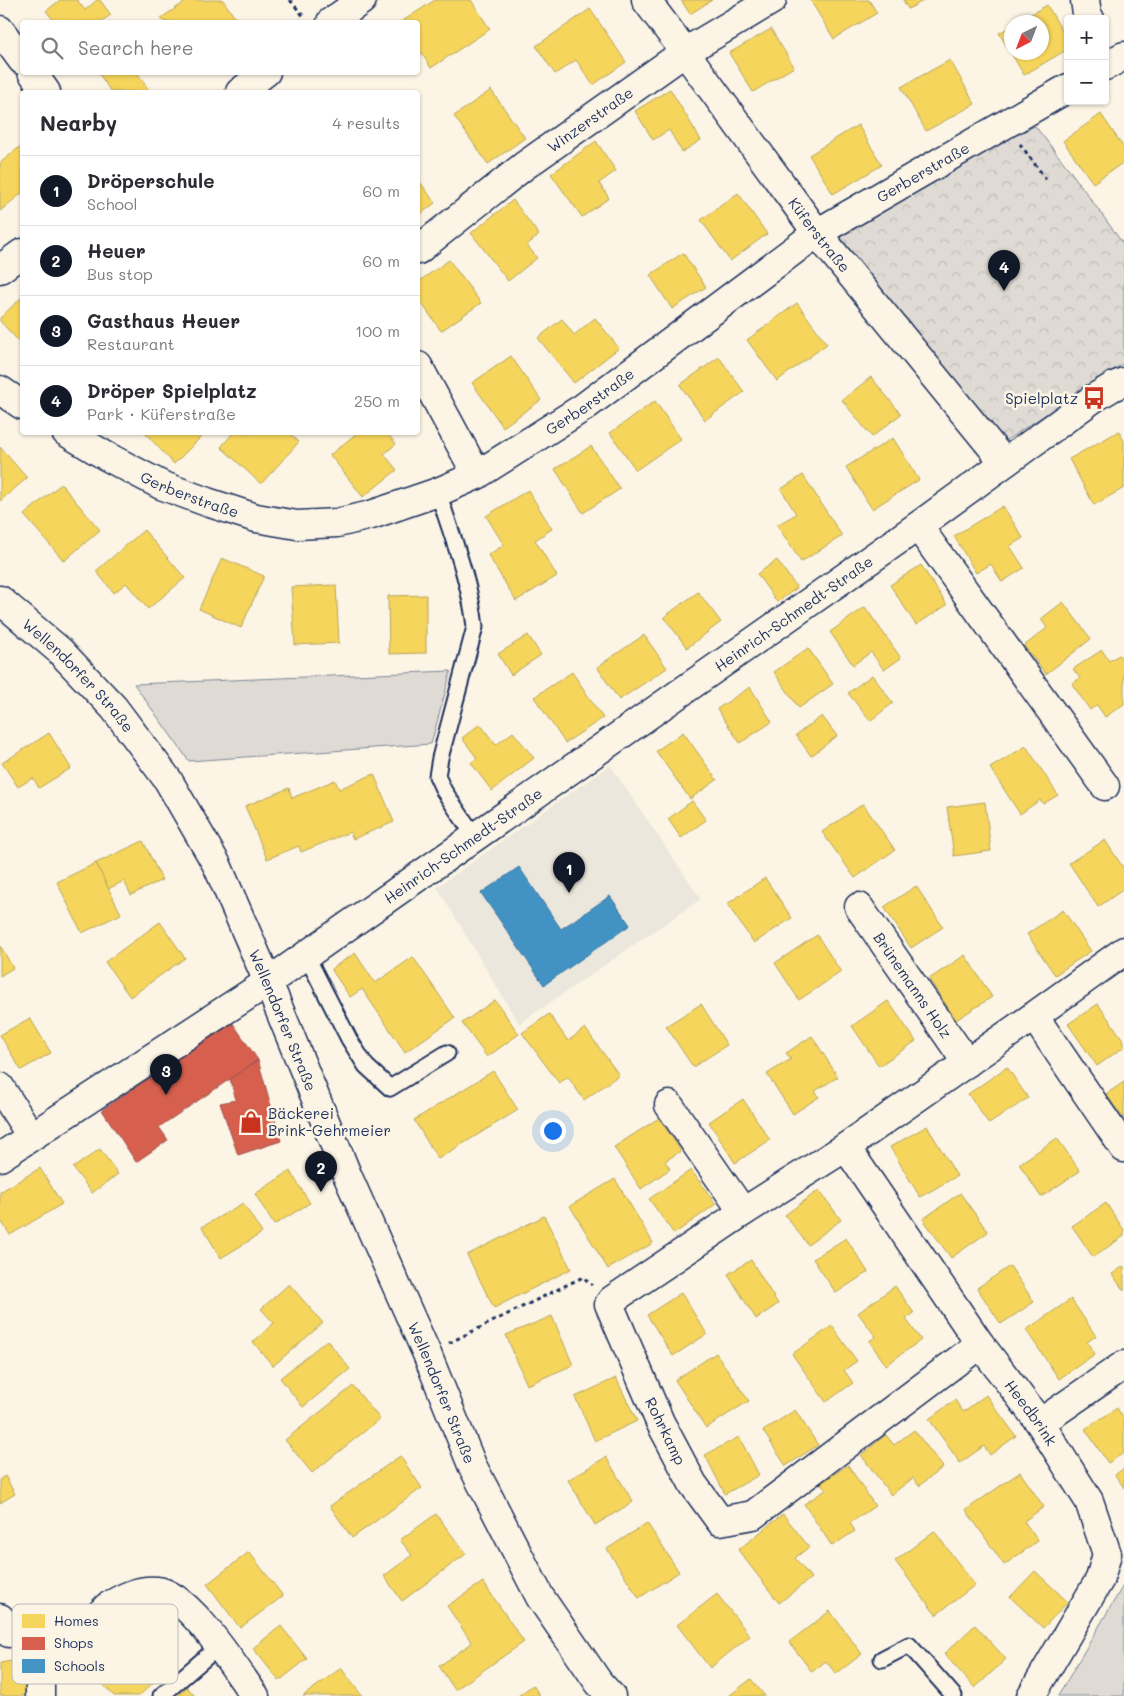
<!DOCTYPE html>
<html lang="en">
<head>
<meta charset="utf-8">
<style>
  body { margin:0; font-family:Mali,sans-serif; background:#f2f2f3; color:#2b2b33 }
  .controls { position:absolute; right:15px; top:15px; display:grid; overflow:hidden; border-radius:5px; box-shadow:0 1px 4px #0004 }
  .controls button { width:45px; height:45px; display:grid; place-items:center; padding:0; border:0; border-bottom:1px solid #e1e1e2; background:#fff; color:#2b2b33; font:25px sans-serif }
  .compass { position:absolute; left:1004px; top:15px; width:45px; height:45px; border-radius:50%; background:#fff; box-shadow:0 1px 4px #0004; rotate:222deg }
  .you { position:absolute; left:552px; top:1130px; width:18px; height:18px; margin:-12px; border:4px solid #fff; border-radius:50%; background:#1a73e8; box-shadow:0 0 0 8px #1a73e833 }
  .badge { display:grid; place-items:center; width:32px; height:32px; border-radius:50%; background:#111827; color:#fff; font-size:16px; font-weight:700 }
  .pin { position:absolute; translate:-50% -41px; filter:drop-shadow(0 1px 2px #0008) }
  .pin::after { content:''; position:absolute; top:26px; width:18px; height:15px; background:inherit; clip-path:polygon(0 0,100% 0,50% 100%) }
  .list { margin:0; padding:0; list-style:none }
  h2 { display:flex; justify-content:space-between; align-items:center; height:65px; margin:0; padding:0 20px; font-size:21px }
  h2 small { font-size:16px; font-weight:400; color:#7c7c81 }
  .list li { display:grid; grid-template-columns:32px 1fr auto; gap:15px; align-items:center; box-sizing:border-box; height:70px; padding:0 20px; border-top:1px solid #e1e1e2 }
  .list b { display:block; font-size:19px; white-space:nowrap }
  .list p { margin:0; font-size:16px; white-space:nowrap; color:#7c7c81 }
  .list em { font-size:16px; font-style:normal; color:#7c7c81 }
  .icon { flex:none; width:28px; height:28px; fill:none; stroke:currentColor; stroke-width:2; stroke-linecap:round; stroke-linejoin:round }
  .map { position:relative; flex:none; width:1124px; height:1696px; overflow:hidden }
  .search { position:absolute; background:#fff; box-shadow:0 1px 4px #0004; left:20px; top:20px; width:400px; height:55px; display:flex; align-items:center; gap:12px; box-sizing:border-box; padding:0 18px; border-radius:5px; color:#7c7c81; font-size:19px }
  .panel { position:absolute; background:#fff; box-shadow:0 1px 4px #0004; left:20px; top:90px; width:400px; height:345px; border-radius:5px }
  .map>svg:first-child { display:block }
  .built { fill:#ece7dc }
  .grass { fill:#dfdbd4; stroke:#7d8599 }
  .park { fill:url(#park-crowns); stroke:#7d8599 }
  .homes { fill:#f6d55c; stroke:#b4a35d }
  .shops { fill:#d6604d; stroke:#9e5152 }
  .schools { fill:#4393c3; stroke:#3775a5 }
  .lines { fill:none; stroke-linecap:round; stroke-linejoin:round }
  .service-casing { stroke:#1b2f5e; stroke-width:19 }
  .minor-casing { stroke:#1b2f5e; stroke-width:31 }
  .tertiary-casing { stroke:#1b2f5e; stroke-width:31 }
  .path { stroke:#1b2f5e; stroke-width:3; stroke-dasharray:4 4; stroke-linecap:butt }
  .service { stroke:#fcf5e5; stroke-width:15 }
  .minor { stroke:#fcf5e5; stroke-width:28 }
  .tertiary { stroke:#fcf5e5; stroke-width:28 }
  .labels { text-anchor:middle; dominant-baseline:central; stroke-width:5; stroke-linejoin:round; paint-order:stroke }
  .street-label { font-size:15px; fill:#1b2f5e; stroke:#fcf5e5 }
  .poi-label { font-size:15px; fill:#1b2f5e; stroke:#fcf5e5; text-anchor:end }
  .key { fill:#fcf5e5; stroke:#b8babc; stroke-width:1 }
  .key-label { font-size:14px; fill:#1b2f5e }
</style>
</head>
<body>
<div class="map">
<svg width="1124" height="1696" viewBox="0 0 1124 1696">
  <defs>
    <pattern id="park-crowns" width="20" height="18" patternUnits="userSpaceOnUse" patternTransform="scale(1.25)"><rect width="20" height="18" fill="#dfdbd4"/><path d="M2 6a3 3 0 1 1 6 0M12 15a3 3 0 1 1 6 0" fill="none" stroke="#bfbcb8"/></pattern>
  </defs>
  <rect width="100%" height="100%" fill="#fcf5e5"/>
  <filter id="ink" filterUnits="userSpaceOnUse"><feTurbulence type="fractalNoise" baseFrequency=".02" numOctaves="2"/><feDisplacementMap in="SourceGraphic" scale="10" xChannelSelector="R" yChannelSelector="G"/><feConvolveMatrix kernelMatrix="1 2 1 2 8 2 1 2 1" color-interpolation-filters="sRGB"/></filter>
  <g filter="url(#ink)">
    <polygon class="built" points="610,765 701,899 519,1024 437,887"/>
    <g class="grass">
      <polygon points="451,671 431,744 189,761 134,684"/>
      <polygon points="1124,1584 1124,1696 1058,1696"/>
    </g>
    <polygon class="park" points="1035,126 1068,168 1124,245 1124,363 1005,441 830,225"/>
    <g class="homes">
      <polygon points="60,0 77,0 85,10 97,0 100,0 111,15 100,22 55,22 46,11"/>
      <polygon points="188,0 223,0 238,22 164,22 161,18"/>
      <polygon points="435,0 471,0 490,29 431,68 418,47 418,22 401,22"/>
      <polygon points="681,0 712,0 690,14"/>
      <polygon points="810,0 869,0 877,13 834,39"/>
      <polygon points="903,0 925,0 908,9"/>
      <polygon points="1047,5 1068,41 1068,49 1024,75 999,33 1012,26 1012,52 1042,52 1042,22 1018,22"/>
      <polygon points="590,9 626,62 593,85 576,60 555,74 536,46"/>
      <polygon points="771,29 794,67 753,92 729,53"/>
      <polygon points="950,60 975,104 926,131 901,87"/>
      <polygon points="98,72 137,72 150,92 111,92"/>
      <polygon points="670,89 701,140 682,152 669,130 653,140 635,111"/>
      <polygon points="491,90 525,138 488,164 454,116"/>
      <polygon points="1101,114 1124,148 1124,162 1093,183 1063,141"/>
      <polygon points="858,125 882,165 833,194 809,155"/>
      <polygon points="596,141 616,171 599,183 609,198 582,217 551,174"/>
      <polygon points="22,145 22,193 0,211 0,163"/>
      <polygon points="418,179 435,203 418,216"/>
      <polygon points="738,193 767,234 730,261 701,220"/>
      <polygon points="513,200 539,235 527,245 537,258 508,281 471,233"/>
      <polygon points="683,253 706,287 672,309 650,275"/>
      <polygon points="449,260 481,303 441,331 418,298 418,282"/>
      <polygon points="22,297 22,345 0,321 0,318"/>
      <polygon points="797,303 827,344 777,381 747,340"/>
      <polygon points="595,318 619,348 574,383 538,338 562,319 574,335"/>
      <polygon points="511,356 541,400 503,427 472,383"/>
      <polygon points="719,357 744,392 705,420 680,385"/>
      <polygon points="871,377 901,414 872,437 842,400"/>
      <polygon points="655,401 681,439 636,470 610,433"/>
      <polygon points="1119,431 1124,441 1124,488 1094,505 1069,459"/>
      <polygon points="144,432 206,432 174,464"/>
      <polygon points="234,432 288,432 299,442 261,484 221,447"/>
      <polygon points="358,432 386,432 396,444 384,454 397,470 363,497 330,455"/>
      <polygon points="893,438 919,480 872,509 846,467"/>
      <polygon points="591,446 620,489 583,513 555,469"/>
      <polygon points="0,447 27,478 0,501"/>
      <polygon points="803,475 842,536 801,562 777,525 796,514 781,489"/>
      <polygon points="61,484 100,530 64,561 24,515"/>
      <polygon points="528,490 552,529 535,540 557,576 516,601 488,555 504,545 486,516"/>
      <polygon points="1003,506 1023,538 1010,546 1024,568 1002,582 991,564 976,573 954,536"/>
      <polygon points="144,530 185,578 148,609 126,583 114,593 96,571"/>
      <polygon points="222,558 264,576 241,628 199,609"/>
      <polygon points="777,560 797,588 777,602 757,574"/>
      <polygon points="921,565 947,605 916,625 890,585"/>
      <polygon points="336,585 339,643 295,645 291,587"/>
      <polygon points="698,592 721,622 687,648 664,617"/>
      <polygon points="426,595 426,653 389,654 388,596"/>
      <polygon points="1063,602 1091,639 1046,674 1024,646 1047,628 1041,619"/>
      <polygon points="865,607 901,658 884,670 871,652 853,665 830,632"/>
      <polygon points="528,635 541,655 511,675 498,654"/>
      <polygon points="644,635 667,668 619,700 597,667"/>
      <polygon points="808,648 833,684 799,708 774,672"/>
      <polygon points="1102,650 1109,661 1119,655 1124,662 1124,704 1105,717 1097,705 1090,710 1072,684 1080,678 1073,669"/>
      <polygon points="572,672 603,718 565,743 534,697"/>
      <polygon points="872,675 893,703 870,721 848,693"/>
      <polygon points="750,687 772,722 740,743 717,709"/>
      <polygon points="822,716 837,736 811,756 796,735"/>
      <polygon points="480,724 496,745 513,732 534,758 492,791 471,763 477,758 462,738"/>
      <polygon points="683,732 717,780 690,799 656,751"/>
      <polygon points="49,733 71,768 39,788 33,778 18,787 2,763"/>
      <polygon points="1026,746 1058,795 1043,804 1040,800 1020,814 990,768"/>
      <polygon points="374,774 394,822 353,839 350,832 301,852 299,846 267,859 245,806 289,788 292,798 335,780 339,789"/>
      <polygon points="692,801 706,820 681,838 668,819"/>
      <polygon points="985,802 991,851 954,856 947,807"/>
      <polygon points="863,804 895,850 855,878 822,832"/>
      <polygon points="1105,840 1124,869 1124,889 1098,907 1069,863"/>
      <polygon points="143,841 162,880 131,895 124,881 108,889 96,863"/>
      <polygon points="96,863 121,914 82,933 57,882"/>
      <polygon points="765,878 792,918 754,943 727,904"/>
      <polygon points="916,886 943,927 911,948 884,907"/>
      <polygon points="1063,910 1091,951 1055,975 1027,934"/>
      <polygon points="160,922 185,958 130,997 105,962"/>
      <polygon points="817,935 841,972 799,1000 775,963"/>
      <polygon points="0,945 13,968 0,976"/>
      <polygon points="355,953 375,983 413,957 455,1018 405,1052 362,989 350,997 331,969"/>
      <polygon points="965,955 992,997 956,1020 929,979"/>
      <polygon points="495,1000 519,1034 487,1057 462,1023"/>
      <polygon points="888,1001 916,1041 879,1066 852,1026"/>
      <polygon points="701,1004 727,1045 693,1067 666,1026"/>
      <polygon points="1098,1004 1124,1041 1124,1047 1097,1066 1068,1024"/>
      <polygon points="549,1014 568,1041 585,1028 619,1075 584,1100 568,1077 559,1083 522,1033"/>
      <polygon points="30,1018 51,1053 21,1070 0,1035"/>
      <polygon points="812,1036 838,1077 815,1091 819,1097 793,1114 767,1074 791,1059 786,1053"/>
      <polygon points="1007,1067 1028,1098 989,1124 968,1094"/>
      <polygon points="493,1071 518,1110 438,1159 414,1120"/>
      <polygon points="1124,1082 1124,1119 1106,1094"/>
      <polygon points="743,1099 770,1140 735,1163 709,1122"/>
      <polygon points="659,1118 681,1151 665,1161 670,1169 641,1189 614,1147"/>
      <polygon points="927,1126 957,1176 920,1197 890,1147"/>
      <polygon points="1057,1138 1080,1171 1041,1197 1019,1164"/>
      <polygon points="100,1149 118,1174 92,1193 73,1168"/>
      <polygon points="40,1168 62,1204 10,1235 0,1219 0,1192"/>
      <polygon points="691,1170 716,1204 674,1234 649,1199"/>
      <polygon points="290,1171 310,1203 274,1225 255,1194"/>
      <polygon points="615,1179 653,1243 608,1269 570,1206"/>
      <polygon points="819,1190 841,1220 808,1245 785,1215"/>
      <polygon points="960,1193 988,1232 951,1258 923,1219"/>
      <polygon points="243,1203 262,1233 221,1258 202,1227"/>
      <polygon points="1106,1203 1124,1230 1124,1236 1093,1257 1072,1226"/>
      <polygon points="544,1216 571,1269 494,1308 467,1255"/>
      <polygon points="846,1238 868,1272 836,1293 813,1259"/>
      <polygon points="751,1260 778,1304 756,1319 728,1274"/>
      <polygon points="1010,1266 1034,1302 1001,1324 977,1288"/>
      <polygon points="1124,1266 1124,1291 1112,1274"/>
      <polygon points="289,1284 323,1323 273,1366 253,1342 274,1323 261,1309"/>
      <polygon points="895,1286 914,1313 906,1319 921,1340 886,1365 869,1341 876,1337 858,1313"/>
      <polygon points="681,1293 707,1334 673,1356 647,1315"/>
      <polygon points="1071,1299 1096,1336 1087,1342 1095,1354 1059,1379 1026,1330"/>
      <polygon points="552,1316 573,1365 527,1385 506,1335"/>
      <polygon points="832,1326 857,1361 844,1370 853,1383 826,1402 792,1354"/>
      <polygon points="327,1340 350,1369 303,1407 280,1378"/>
      <polygon points="716,1353 749,1401 706,1428 675,1380"/>
      <polygon points="616,1378 637,1421 595,1441 575,1397"/>
      <polygon points="353,1386 380,1419 312,1473 285,1440"/>
      <polygon points="986,1395 1016,1436 990,1455 984,1446 960,1463 929,1419 955,1400 963,1412"/>
      <polygon points="1117,1408 1124,1419 1124,1453 1108,1463 1085,1429"/>
      <polygon points="795,1410 818,1445 786,1466 763,1431"/>
      <polygon points="914,1430 943,1467 919,1486 913,1478 891,1495 861,1455 886,1435 894,1445"/>
      <polygon points="739,1437 759,1475 725,1494 705,1455"/>
      <polygon points="400,1456 422,1488 352,1538 330,1506"/>
      <polygon points="606,1457 633,1502 595,1525 568,1480"/>
      <polygon points="848,1465 875,1506 850,1523 855,1531 832,1546 804,1504 826,1490 821,1483"/>
      <polygon points="1124,1468 1124,1488 1115,1475"/>
      <polygon points="1020,1472 1044,1507 1024,1521 1038,1541 1004,1565 966,1510"/>
      <polygon points="5,1476 15,1494 0,1503 0,1479"/>
      <polygon points="436,1514 466,1554 402,1601 384,1576 412,1555 400,1540"/>
      <polygon points="783,1514 809,1547 795,1558 811,1578 779,1603 738,1550"/>
      <polygon points="647,1523 679,1572 639,1598 607,1549"/>
      <polygon points="934,1531 975,1585 936,1615 895,1561"/>
      <polygon points="249,1552 283,1596 240,1628 207,1584"/>
      <polygon points="1035,1571 1068,1602 1043,1628 1010,1597"/>
      <polygon points="483,1582 524,1642 455,1690 439,1666 472,1643 447,1606"/>
      <polygon points="717,1594 750,1636 710,1668 677,1625"/>
      <polygon points="830,1611 862,1654 836,1674 826,1661 812,1672 789,1642"/>
      <polygon points="126,1620 170,1667 139,1696 114,1696 82,1662"/>
      <polygon points="975,1625 1006,1659 975,1688 944,1654"/>
      <polygon points="281,1626 307,1659 279,1681 253,1648"/>
      <polygon points="11,1661 16,1676 22,1675 26,1696 0,1696 0,1663"/>
      <polygon points="341,1668 362,1696 303,1696"/>
      <polygon points="751,1679 765,1696 729,1696"/>
      <polygon points="533,1685 540,1696 518,1696"/>
      <polygon points="187,1687 195,1696 177,1696"/>
    </g>
    <g class="shops">
      <polygon points="232,1022 258,1060 159,1127 168,1140 136,1162 102,1110"/>
      <polygon points="258,1060 281,1141 238,1155 220,1103 236,1100 230,1079"/>
    </g>
    <polygon class="schools" points="519,867 561,929 610,896 630,925 544,985 481,893"/>
    <g class="lines">
      <defs>
        <g id="service">
          <path d="M438,492C452,536 470,581 475,627L440,758L437,776L444,791L475,837"/>
          <polyline points="306,955 349,1039 366,1066 390,1088 447,1053"/>
          <polyline points="882,1659 909,1645 954,1696"/>
          <polyline points="161,1696 219,1646"/>
        </g>
        <g id="minor">
          <path id="s1" d="M646,0L685,52L817,233L1004,462"/>
          <polyline points="1085,0 1087,14 1090,19"/>
          <polyline points="331,22 362,0"/>
          <polyline points="0,30 22,60"/>
          <polyline points="1105,66 1124,56"/>
          <polyline points="32,72 46,92"/>
          <polyline points="240,92 266,72"/>
          <path id="s2" d="M418,250L524,166L685,52L772,0"/>
          <polyline points="0,269 22,253"/>
          <polyline points="418,366 477,475"/>
          <polyline points="0,390 22,405"/>
          <path id="s3" d="M66,432L106,456L161,485L207,502L256,518L297,525L337,523L371,515L438,492L477,475L584,407L817,233L1068,88"/>
          <polyline points="918,526 1105,786"/>
          <path id="s4" d="M859,907L967,1063"/>
          <polyline points="1034,1016 1124,1148"/>
          <polyline points="0,1087 31,1136"/>
          <polyline points="669,1105 743,1212"/>
          <path id="s5" d="M846,1147L980,1344L1040,1423L1089,1501L1107,1554L1100,1579L1031,1696"/>
          <path id="s6" d="M0,1157L268,982L918,526L1094,398L1114,386L1124,382"/>
          <polyline points="980,1344 753,1515 720,1521 693,1484 660,1422 609,1304 612,1300 743,1212 846,1147 1034,1016 1124,951"/>
          <polyline points="1040,1423 1124,1365"/>
          <polyline points="0,1618 9,1633"/>
          <path d="M40,1696V1677L107,1607C122,1598 138,1589 157,1591C189,1594 236,1670 255,1696"/>
        </g>
        <g id="tertiary">
          <path id="s7" d="M0,600L60,651L114,708L168,780L217,865L268,982L348,1177L427,1354L472,1465L540,1597L599,1683L611,1696"/>
        </g>
      </defs>
      <use href="#service" class="service-casing"/>
      <use href="#minor" class="minor-casing"/>
      <use href="#tertiary" class="tertiary-casing"/>
      <g class="path">
        <polyline points="290,0 305,18"/>
        <polyline points="1020,144 1048,182"/>
        <polyline points="449,1343 583,1277 592,1285"/>
      </g>
      <use href="#service" class="service"/>
      <use href="#minor" class="minor"/>
      <use href="#tertiary" class="tertiary"/>
    </g>
  </g>
  <defs>
    <symbol id="bus-bare" viewBox="-9 -9 18 18"><path d="M-5-6H5V4H4V6H2V4H-2V6H-4V4H-5ZM-3.5-4V0h7V-4ZM-3.5 1.2v1.5H-2V1.2ZM2 1.2v1.5H3.5V1.2Z" fill="#c8321e" stroke="#fcf5e5" stroke-width="2.5" paint-order="stroke"/></symbol>
    <symbol id="shop-bare" viewBox="-9 -9 18 18"><path d="M-5-2.5h2.3a2.7 3.5 0 0 1 5.4 0H5L5.5 6h-11ZM-1.5-2.5h3a1.5 2.3 0 0 0-3 0Z" fill="#c8321e" stroke="#fcf5e5" stroke-width="2.5" paint-order="stroke"/></symbol>
  </defs>
  <g fill-rule="evenodd">
    <use href="#bus-bare" x="1078" y="382" width="32" height="32"/>
    <use href="#shop-bare" x="235" y="1106" width="32" height="32"/>
  </g>
  <g class="labels">
    <g class="street-label">
      <text stroke="none"><textPath href="#s2" startOffset="216">Winzerstraße</textPath></text>
      <text stroke="none"><textPath href="#s3" startOffset="979">Gerberstraße</textPath></text>
      <text stroke="none"><textPath href="#s1" startOffset="292">Küferstraße</textPath></text>
      <text stroke="none"><textPath href="#s3" startOffset="574">Gerberstraße</textPath></text>
      <text stroke="none"><textPath href="#s3" startOffset="139">Gerberstraße</textPath></text>
      <text stroke="none"><textPath href="#s6" startOffset="962">Heinrich-Schmedt-Straße</textPath></text>
      <text stroke="none"><textPath href="#s7" startOffset="109">Wellendorfer Straße</textPath></text>
      <text stroke="none"><textPath href="#s6" startOffset="558">Heinrich-Schmedt-Straße</textPath></text>
      <text stroke="none"><textPath href="#s4" startOffset="95">Brünemanns Holz</textPath></text>
      <text stroke="none"><textPath href="#s7" startOffset="514">Wellendorfer Straße</textPath></text>
      <text stroke="none"><textPath href="#s7" startOffset="919">Wellendorfer Straße</textPath></text>
      <text stroke="none"><textPath href="#s5" startOffset="324">Heedbrink</textPath></text>
      <text transform="translate(666 1431) rotate(64)">Rohrkamp</text>
    </g>
    <g class="poi-label">
      <text x="1078" y="398">Spielplatz</text>
      <text x="268" y="1113" text-anchor="start">Bäckerei<tspan x="268" dy="17">Brink-Gehrmeier</tspan></text>
    </g>
  </g>
  <rect x="12" y="1604" width="166" height="80" rx="8" class="key"/>
  <rect x="22" y="1614" width="23" height="14" fill="#f6d55c"/>
  <rect x="22" y="1637" width="23" height="13" fill="#d6604d"/>
  <rect x="22" y="1659" width="23" height="14" fill="#4393c3"/>
  <g class="key-label">
    <text x="54" y="1626">Homes</text>
    <text x="54" y="1648">Shops</text>
    <text x="54" y="1671">Schools</text>
  </g>
</svg>
<div class="controls">
<button>+</button>
<button>−</button>
</div>
<svg class="compass" viewBox="-18 -18 36 36"><path d="M0-13l5 13h-10z" fill="#e53935"/><path d="M0 13l5-13h-10z" fill="#7c7c81"/></svg>
<div class="you"></div>
<div class="pin badge" style="left:569px;top:893px">1</div>
<div class="pin badge" style="left:321px;top:1192px">2</div>
<div class="pin badge" style="left:166px;top:1095px">3</div>
<div class="pin badge" style="left:1004px;top:291px">4</div>
<div class="search"><svg class="icon" aria-label="search" viewBox="0 0 24 24"><circle cx="10" cy="10" r="6"/><path d="M15 15l6 6"/></svg>Search here</div>
<section class="panel">
<h2>Nearby<small>4 results</small></h2>
<ul class="list">
<li><span class="badge">1</span><div><b>Dröperschule</b><p>School</p></div><em>60 m</em></li>
<li><span class="badge">2</span><div><b>Heuer</b><p>Bus stop</p></div><em>60 m</em></li>
<li><span class="badge">3</span><div><b>Gasthaus Heuer</b><p>Restaurant</p></div><em>100 m</em></li>
<li><span class="badge">4</span><div><b>Dröper Spielplatz</b><p>Park · Küferstraße</p></div><em>250 m</em></li>
</ul>
</section>
</div>
</body>
</html>
